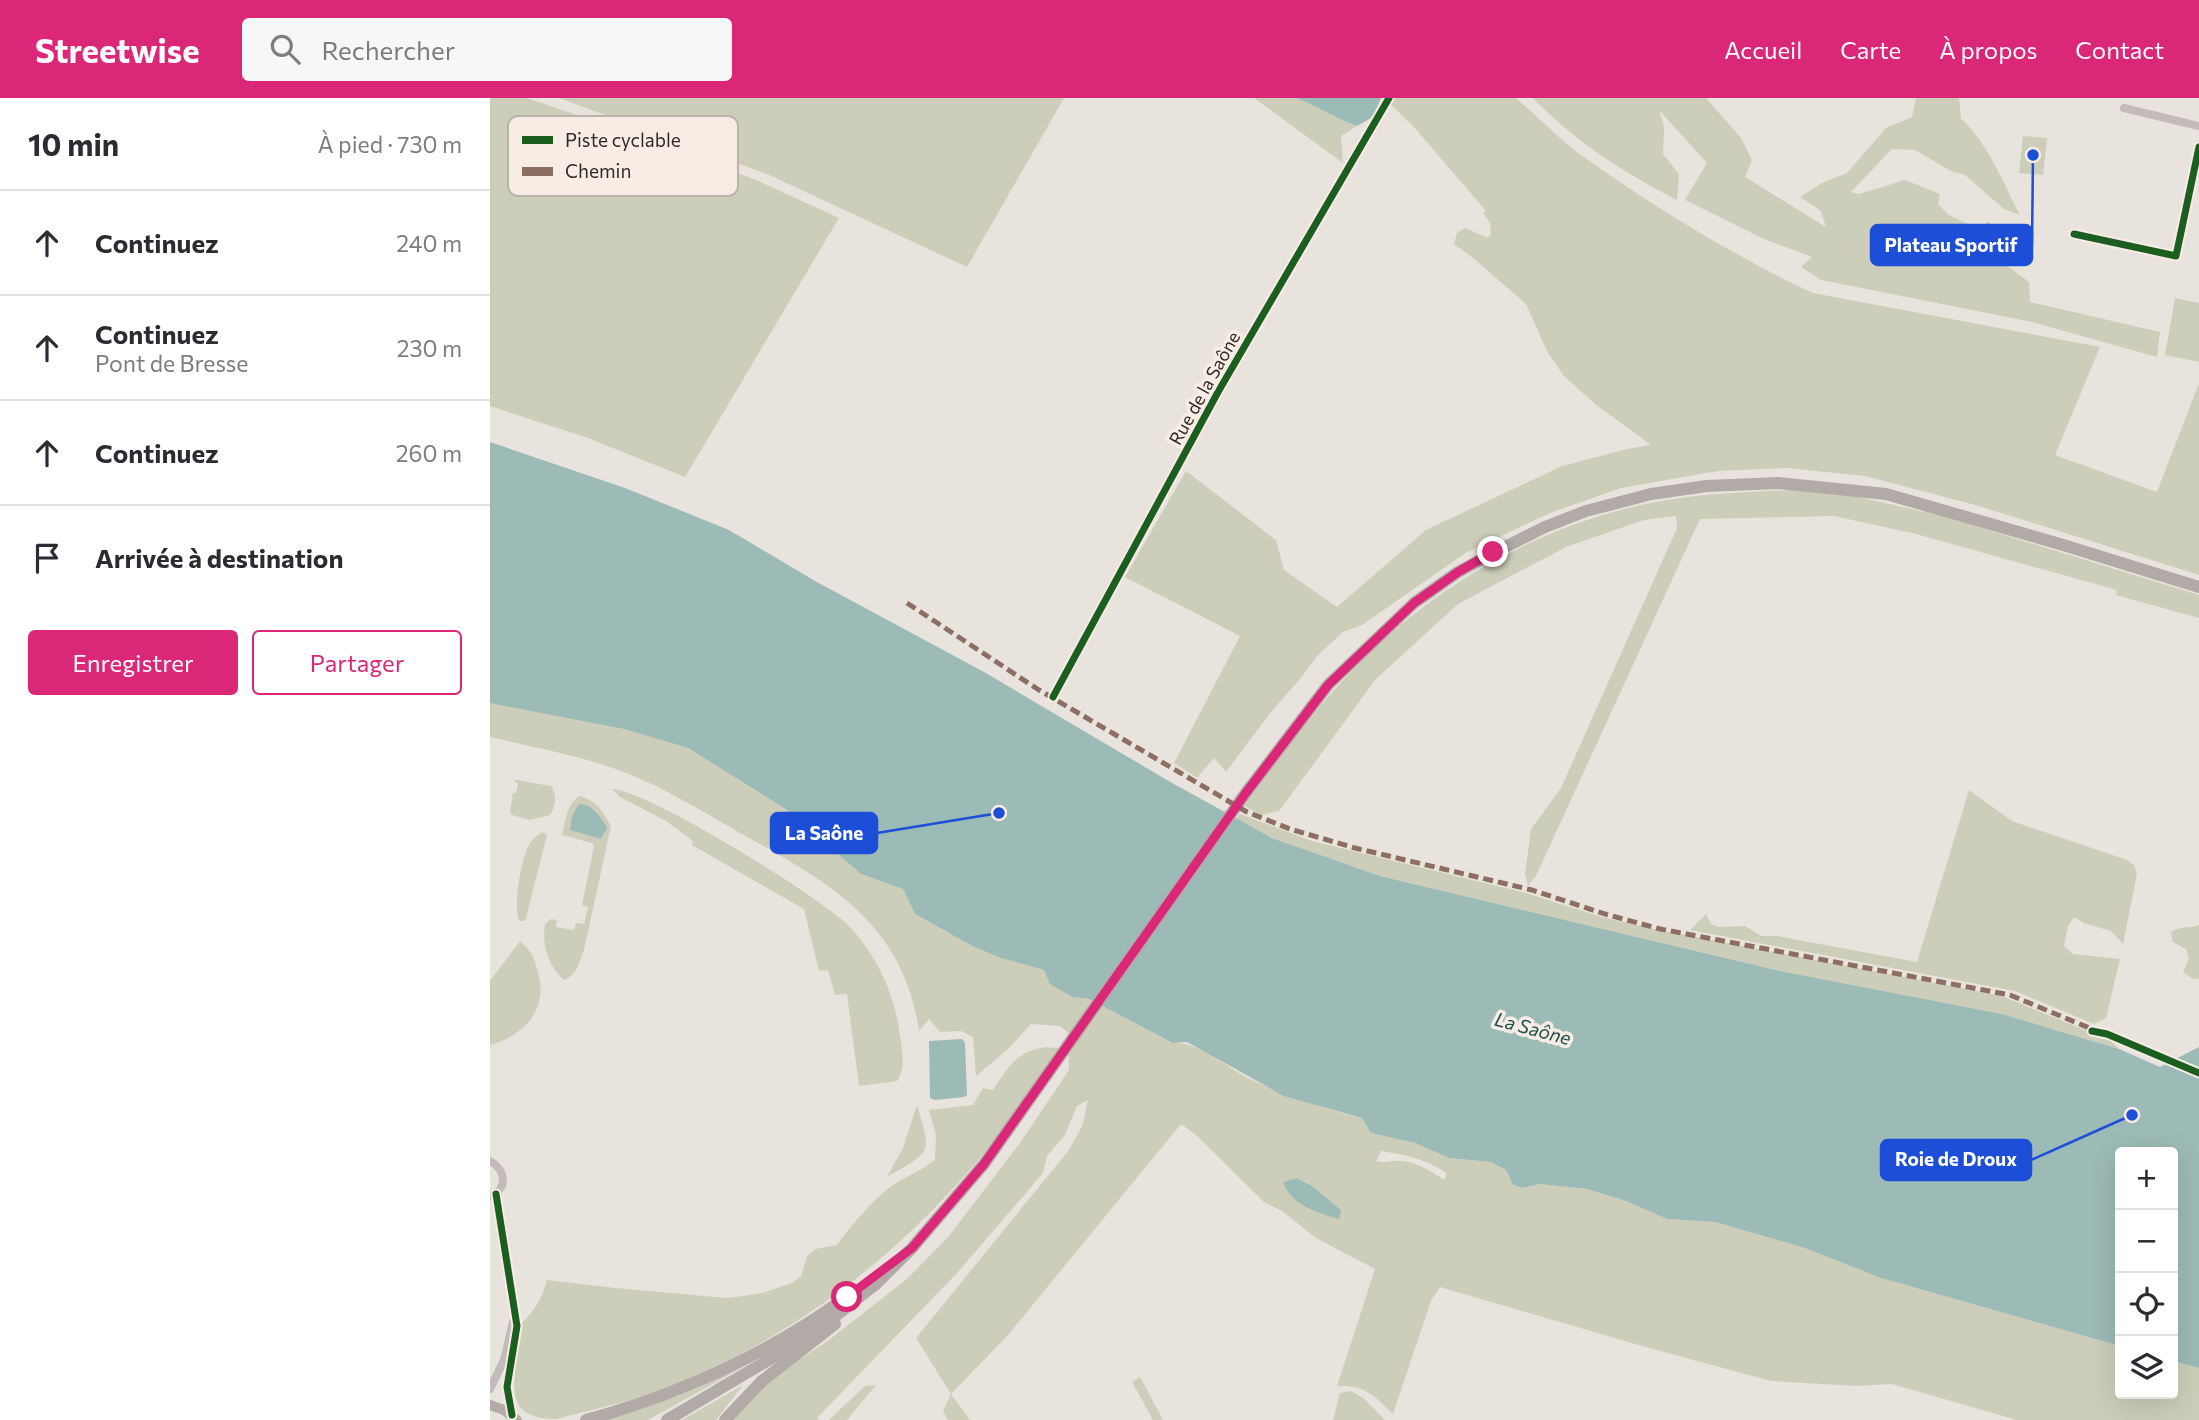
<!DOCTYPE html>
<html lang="fr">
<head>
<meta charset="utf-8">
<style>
  body { margin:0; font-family:Commissioner,sans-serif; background:#f7f7f7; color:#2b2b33 }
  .controls { position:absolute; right:21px; bottom:21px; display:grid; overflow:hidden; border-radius:7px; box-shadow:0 7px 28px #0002 }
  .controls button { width:63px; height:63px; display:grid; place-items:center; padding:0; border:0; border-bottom:2px solid #e1e1e2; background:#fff; color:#2b2b33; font:35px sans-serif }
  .stop { position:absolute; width:21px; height:21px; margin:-16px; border:5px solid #db2777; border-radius:50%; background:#fff }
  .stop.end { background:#db2777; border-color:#fff; box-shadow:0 2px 7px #0008 }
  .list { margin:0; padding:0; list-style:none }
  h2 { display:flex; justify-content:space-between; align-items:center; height:91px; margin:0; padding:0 28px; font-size:30px }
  h2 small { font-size:23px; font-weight:400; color:#7c7c81 }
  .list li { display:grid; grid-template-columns:46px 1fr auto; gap:21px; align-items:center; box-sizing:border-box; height:105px; padding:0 28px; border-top:2px solid #e1e1e2 }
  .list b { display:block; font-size:26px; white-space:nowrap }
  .list p { margin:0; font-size:23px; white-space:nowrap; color:#7c7c81 }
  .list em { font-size:23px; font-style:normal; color:#7c7c81 }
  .actions { display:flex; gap:14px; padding:21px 28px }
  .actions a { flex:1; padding:16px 0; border:2px solid #db2777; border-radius:7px; text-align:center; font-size:24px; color:#db2777 }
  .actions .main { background:#db2777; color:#fff }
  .icon { flex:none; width:38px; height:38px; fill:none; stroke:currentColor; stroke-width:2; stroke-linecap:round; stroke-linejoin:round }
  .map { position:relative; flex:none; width:1709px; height:1322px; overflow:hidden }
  header { display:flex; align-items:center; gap:42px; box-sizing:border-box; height:98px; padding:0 35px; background:#db2777; color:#fff }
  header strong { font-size:33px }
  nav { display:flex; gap:38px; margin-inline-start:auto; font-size:24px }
  .search { width:490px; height:63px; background:#f7f7f7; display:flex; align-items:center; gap:18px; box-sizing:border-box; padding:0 24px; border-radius:7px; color:#7c7c81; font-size:26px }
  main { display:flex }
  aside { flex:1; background:#fff }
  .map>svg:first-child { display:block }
  .green { fill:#ccceb9; fill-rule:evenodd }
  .water { fill:#9cbab6 }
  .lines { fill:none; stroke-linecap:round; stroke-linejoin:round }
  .street { stroke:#c2bbb8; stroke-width:8 }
  .secondary { stroke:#b3aba8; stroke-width:10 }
  .primary { stroke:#b1aaa7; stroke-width:12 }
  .quiet { stroke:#8d6e63; stroke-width:5; stroke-dasharray:10 5; stroke-linecap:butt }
  .cycleway-casing { stroke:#f7ede5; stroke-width:11 }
  .cycleway { stroke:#1b5e20; stroke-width:7 }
  .route { stroke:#db2777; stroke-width:9 }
  .labels { text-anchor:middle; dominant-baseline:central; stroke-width:7; stroke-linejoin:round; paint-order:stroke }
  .street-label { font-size:18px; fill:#322927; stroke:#f7ede5 }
  .water-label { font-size:19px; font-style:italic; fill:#204f4d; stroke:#f7ede5 }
  .key { fill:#f7ede5; stroke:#bcb2ac; stroke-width:2 }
  .key-label { font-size:19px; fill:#322927 }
  .leader { fill:none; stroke:#1d4ed8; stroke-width:2.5 }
  .callout-dot { fill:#1d4ed8; stroke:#f7ede5; stroke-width:2.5 }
  .callout { fill:#1d4ed8; stroke:#1d4ed8; stroke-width:2.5 }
  .callout-label { font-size:19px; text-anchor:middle; font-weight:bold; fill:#fff }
</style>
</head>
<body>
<header>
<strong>Streetwise</strong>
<div class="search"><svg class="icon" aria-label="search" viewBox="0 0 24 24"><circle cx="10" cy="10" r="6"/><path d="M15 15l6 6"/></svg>Rechercher</div>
<nav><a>Accueil</a><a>Carte</a><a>À propos</a><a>Contact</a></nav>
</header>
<main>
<aside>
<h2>10 min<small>À pied · 730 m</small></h2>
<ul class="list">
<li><svg class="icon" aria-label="ahead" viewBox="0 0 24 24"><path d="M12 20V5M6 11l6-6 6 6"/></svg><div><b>Continuez</b></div><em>240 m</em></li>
<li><svg class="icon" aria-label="ahead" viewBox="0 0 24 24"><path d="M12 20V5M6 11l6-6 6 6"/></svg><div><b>Continuez</b><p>Pont de Bresse</p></div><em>230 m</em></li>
<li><svg class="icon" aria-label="ahead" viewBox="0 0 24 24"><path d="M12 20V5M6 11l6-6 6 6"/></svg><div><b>Continuez</b></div><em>260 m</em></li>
<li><svg class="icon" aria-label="arrive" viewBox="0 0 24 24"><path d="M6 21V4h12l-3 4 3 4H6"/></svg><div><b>Arrivée à destination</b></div></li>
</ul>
<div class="actions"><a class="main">Enregistrer</a><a>Partager</a></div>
</aside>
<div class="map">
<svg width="1709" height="1322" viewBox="0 0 1709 1322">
  <rect width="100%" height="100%" fill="#e9e3de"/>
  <g class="green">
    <polygon points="0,0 37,0 108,24 264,81 349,120 195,379 98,340 0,308"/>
    <polygon points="69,0 574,0 477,169 277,76"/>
    <path d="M764,0C777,0 792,0 805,0C826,3 847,20 867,28L851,38L853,65Z"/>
    <path d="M904,0H1026C1048,19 1068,40 1091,57C1164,109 1242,157 1323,195L1610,249L1565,357L1667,394L1709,285V477L1489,408L1375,378L1297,370L1228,373L1131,390L1060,415L977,454L872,527L853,534L828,557L810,581L781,614L736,674L724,660L707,680L684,665L750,538L635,479L696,373L786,442L794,472L847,509L936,432L1072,368L1137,351L1161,347L1105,306L1074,278L1058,255L1036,206L982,159L964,146L967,135L975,130L998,140L1001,136L1000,125L993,115L996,113L923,28L900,6Z"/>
    <path d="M1043,0H1216L1251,40L1262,62L1255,79L1336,129L1331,113L1310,99L1332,85L1357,75L1396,30L1422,19L1426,0H1469L1471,21C1499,46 1513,85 1530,117L1514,111L1475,77L1461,73L1425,52L1402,51L1361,94L1369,96L1415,82L1450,96L1448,106L1459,117L1490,132L1498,123L1506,131L1501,145L1512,164L1539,184L1540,204L1670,234L1667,259L1542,224L1331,182L1311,169L1322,159L1274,141L1195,102L1217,65L1169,12L1174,29L1173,56L1189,76L1187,102C1133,74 1085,44 1043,0Z"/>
    <polygon points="1533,38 1557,40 1553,77 1529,75"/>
    <polygon points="1685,200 1709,205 1709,264 1675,257"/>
    <path d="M1306,392L1369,399L1456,419L1709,497V520L1626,497L1627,492L1426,436L1344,418L1210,421L1046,778L1038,788L1035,776L1041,731L1071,690L1187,430L1186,418L1154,422L1076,449L968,506L886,581L789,713L771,717L754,708C787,664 819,619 857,578C933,496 1037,433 1147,408C1199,396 1252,394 1306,392Z"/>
    <path d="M0,605H13L134,631L198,650L297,712L371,776L413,791L425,816L482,848L511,860L554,872L561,886L581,899L599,901L683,945C711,944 735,969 760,981C795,997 834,1011 872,1020L881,1035L925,1045L959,1060L1001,1064L1016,1072L1023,1087L1031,1090L1050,1086L1097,1091L1136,1103L1177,1121L1225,1124L1315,1150L1391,1180L1630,1248V1296H1683V1263L1709,1270V1322H1527L1402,1286L1368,1288L1281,1283L1145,1246L950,1189L941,1203L903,1316C883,1297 876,1287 847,1288L885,1171L826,1140L792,1113L774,1104L706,1037L691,1026L518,1237L461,1296L480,1322H458L453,1313L461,1296L426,1240L579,1052L593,1026L598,1002L587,1008L575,1037L557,1058L553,1075L468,1174L327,1320L330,1322H240L283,1279L339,1242L417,1181L459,1138L530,1045L579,972L578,934L569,928L541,926L518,951L486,978L483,939L471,933L450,934L439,921L429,933C413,820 332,781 243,731C202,707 159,681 114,667C77,655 38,648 0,639ZM891,1053C914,1057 939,1061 957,1076L954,1082C941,1073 925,1063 910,1063C899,1062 899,1066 886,1063ZM807,1080L822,1088L851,1112L793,1084Z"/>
    <path d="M26,682L61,688C67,697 66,708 60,717L40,722L22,717L20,713L23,695H26L28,685L24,683Z"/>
    <path d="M122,691C156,691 330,799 358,827C386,856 405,896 410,937C412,950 416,972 407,983L369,988L357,896L345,897L338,872L329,873L314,811L202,747L203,743L176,723L130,699Z"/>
    <polygon points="1479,692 1522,723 1637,762 1644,767 1647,776 1633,846 1621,833 1596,826 1584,819 1578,828 1574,848 1583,856 1630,861 1616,920 1604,926 1525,893 1200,832 1216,816 1221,826 1229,829 1255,828 1271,838 1287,838 1427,864"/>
    <path d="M90,698C106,702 114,715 121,728L94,852C90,862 86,879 74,882C58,867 52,848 55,826L61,821L67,822L66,829L84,832L86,825L94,826L98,809L92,807L104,748L102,745L72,737C76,722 76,706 90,698Z"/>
    <polygon points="750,716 822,743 1036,795 1108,818 1159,830 1512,898 1621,943 1629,951 1512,916 1290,873 890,778 782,740 746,721"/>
    <path d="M52,734L57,737L36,820L34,823H29C23,807 31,754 43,741C45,738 49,737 52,734Z"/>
    <path d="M1709,827V881L1701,880L1693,874L1699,860L1696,851L1683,844L1681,834C1694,827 1698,831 1709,827Z"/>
    <path d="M30,843C43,855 44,859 48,875C59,911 34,938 0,947V883Z"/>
    <path d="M555,949L568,950C556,972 541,992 527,1012C439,1134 319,1234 179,1289C143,1303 104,1311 67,1321C0,1322 32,1266 31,1226C45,1212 52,1201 57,1182L125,1190L237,1200L253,1198L272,1195L302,1185L311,1178L317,1158L325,1151L347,1147C359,1130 386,1098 403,1087C417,1078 432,1072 445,1062L446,1037L439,1012L483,1007L493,990L503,992C518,969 526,954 555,949Z"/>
    <path d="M427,1007C442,1057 442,1053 397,1079L413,1050Z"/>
    <polygon points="255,1268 158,1322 112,1322 195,1295"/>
    <polygon points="650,1279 673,1322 663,1322 642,1284"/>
    <polygon points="253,1287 226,1322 192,1322"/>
    <polygon points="386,1287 357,1322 339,1322 375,1288"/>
    <polygon points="861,1293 872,1299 895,1322 843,1322 850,1295"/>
  </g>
  <g class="water">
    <path d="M806,0H891L883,19L867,28C846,20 827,8 806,0Z"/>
    <polygon points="0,344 135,390 239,432 325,483 494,574 682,685 782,740 890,778 1290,873 1512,916 1629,951 1670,969 1709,949 1709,1270 1683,1263 1683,1054 1630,1054 1630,1248 1391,1180 1315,1150 1225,1124 1177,1121 1136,1103 1097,1091 1050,1086 1032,1090 1023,1087 1016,1072 1001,1064 959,1060 925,1045 881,1035 872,1020 794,998 697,944 683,945 599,901 582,899 560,886 554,872 511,860 482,848 425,816 413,791 371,776 297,712 198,650 134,631 0,605"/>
    <path d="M89,706C103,706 110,719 117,729L111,741L80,732L82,718Z"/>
    <polygon points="472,941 475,945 477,997 474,999 445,1002 440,1000 439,943"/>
    <path d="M807,1080L822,1088L851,1112L849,1121C827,1115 800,1106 793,1084Z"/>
  </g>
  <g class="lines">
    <g class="street">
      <polyline points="1634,10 1709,28"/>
      <polyline points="1584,136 1686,158 1709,49"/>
      <polyline points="563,599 728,294 899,0"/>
      <path d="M0,1063C15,1071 19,1091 0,1098"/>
      <polyline points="6,1096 27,1228 17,1289 22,1317"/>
      <polyline points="0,1291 14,1262 23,1224"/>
    </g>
    <polyline class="secondary" points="0,1307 14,1312 27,1322"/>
    <g class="primary">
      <path d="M96,1322C190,1296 275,1258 355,1200"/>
      <polyline points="177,1322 297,1251 344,1219 387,1185 422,1150 494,1066 755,696 838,587 924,505 968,474 1003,455 1055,429 1096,413 1161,396 1217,388 1288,385 1396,396 1570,446 1709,489"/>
      <polyline points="235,1322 272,1283 345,1226"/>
    </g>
    <polyline class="quiet" points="417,505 549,592 757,714 800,731 865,750 1042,792 1115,816 1170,831 1520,897 1609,934"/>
    <defs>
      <g id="cycleway">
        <polyline points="1584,136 1686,158 1709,49"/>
        <polyline points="563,599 728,294 899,0"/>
        <polyline points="1602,933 1617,936 1709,975"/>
        <polyline points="6,1096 27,1228 17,1289 22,1317"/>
      </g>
    </defs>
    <use href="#cycleway" class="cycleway-casing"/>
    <use href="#cycleway" class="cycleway"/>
  </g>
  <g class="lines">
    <polyline class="route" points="357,1199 422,1150 494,1066 755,696 838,587 924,505 968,474 1003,454"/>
  </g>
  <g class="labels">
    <g class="street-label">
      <text transform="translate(714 290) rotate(-61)">Rue de la Saône</text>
    </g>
    <g class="water-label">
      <text transform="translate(1043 930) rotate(15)">La Saône</text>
    </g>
  </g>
  <rect x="18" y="18" width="230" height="80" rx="10" class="key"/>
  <rect x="32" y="38" width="31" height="8" fill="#1b5e20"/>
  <rect x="32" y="69" width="31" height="9" fill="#8d6e63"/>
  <g class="key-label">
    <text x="75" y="49">Piste cyclable</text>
    <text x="75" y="80">Chemin</text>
  </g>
  <path class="leader" d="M1543 57L1542 147M509 715L387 735M1642 1017L1541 1062"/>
  <g class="callout-dot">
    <circle cx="1543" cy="57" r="7"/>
    <circle cx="509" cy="715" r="7"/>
    <circle cx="1642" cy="1017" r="7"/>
  </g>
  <g class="callout">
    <rect x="1381" y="127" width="161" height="40" rx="7"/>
    <rect x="281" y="715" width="106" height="40" rx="7"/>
    <rect x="1391" y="1042" width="150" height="40" rx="7"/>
  </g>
  <g class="callout-label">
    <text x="1461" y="154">Plateau Sportif</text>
    <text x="334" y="742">La Saône</text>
    <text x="1466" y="1068">Roie de Droux</text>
  </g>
</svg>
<div class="controls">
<button>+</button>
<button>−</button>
<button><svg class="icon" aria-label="locate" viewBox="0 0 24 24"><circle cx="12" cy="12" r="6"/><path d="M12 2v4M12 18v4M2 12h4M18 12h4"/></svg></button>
<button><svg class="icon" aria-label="layers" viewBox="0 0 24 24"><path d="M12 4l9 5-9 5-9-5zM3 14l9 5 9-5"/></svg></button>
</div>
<div class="stop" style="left:357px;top:1199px"></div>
<div class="stop end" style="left:1003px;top:454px"></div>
</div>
</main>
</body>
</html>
